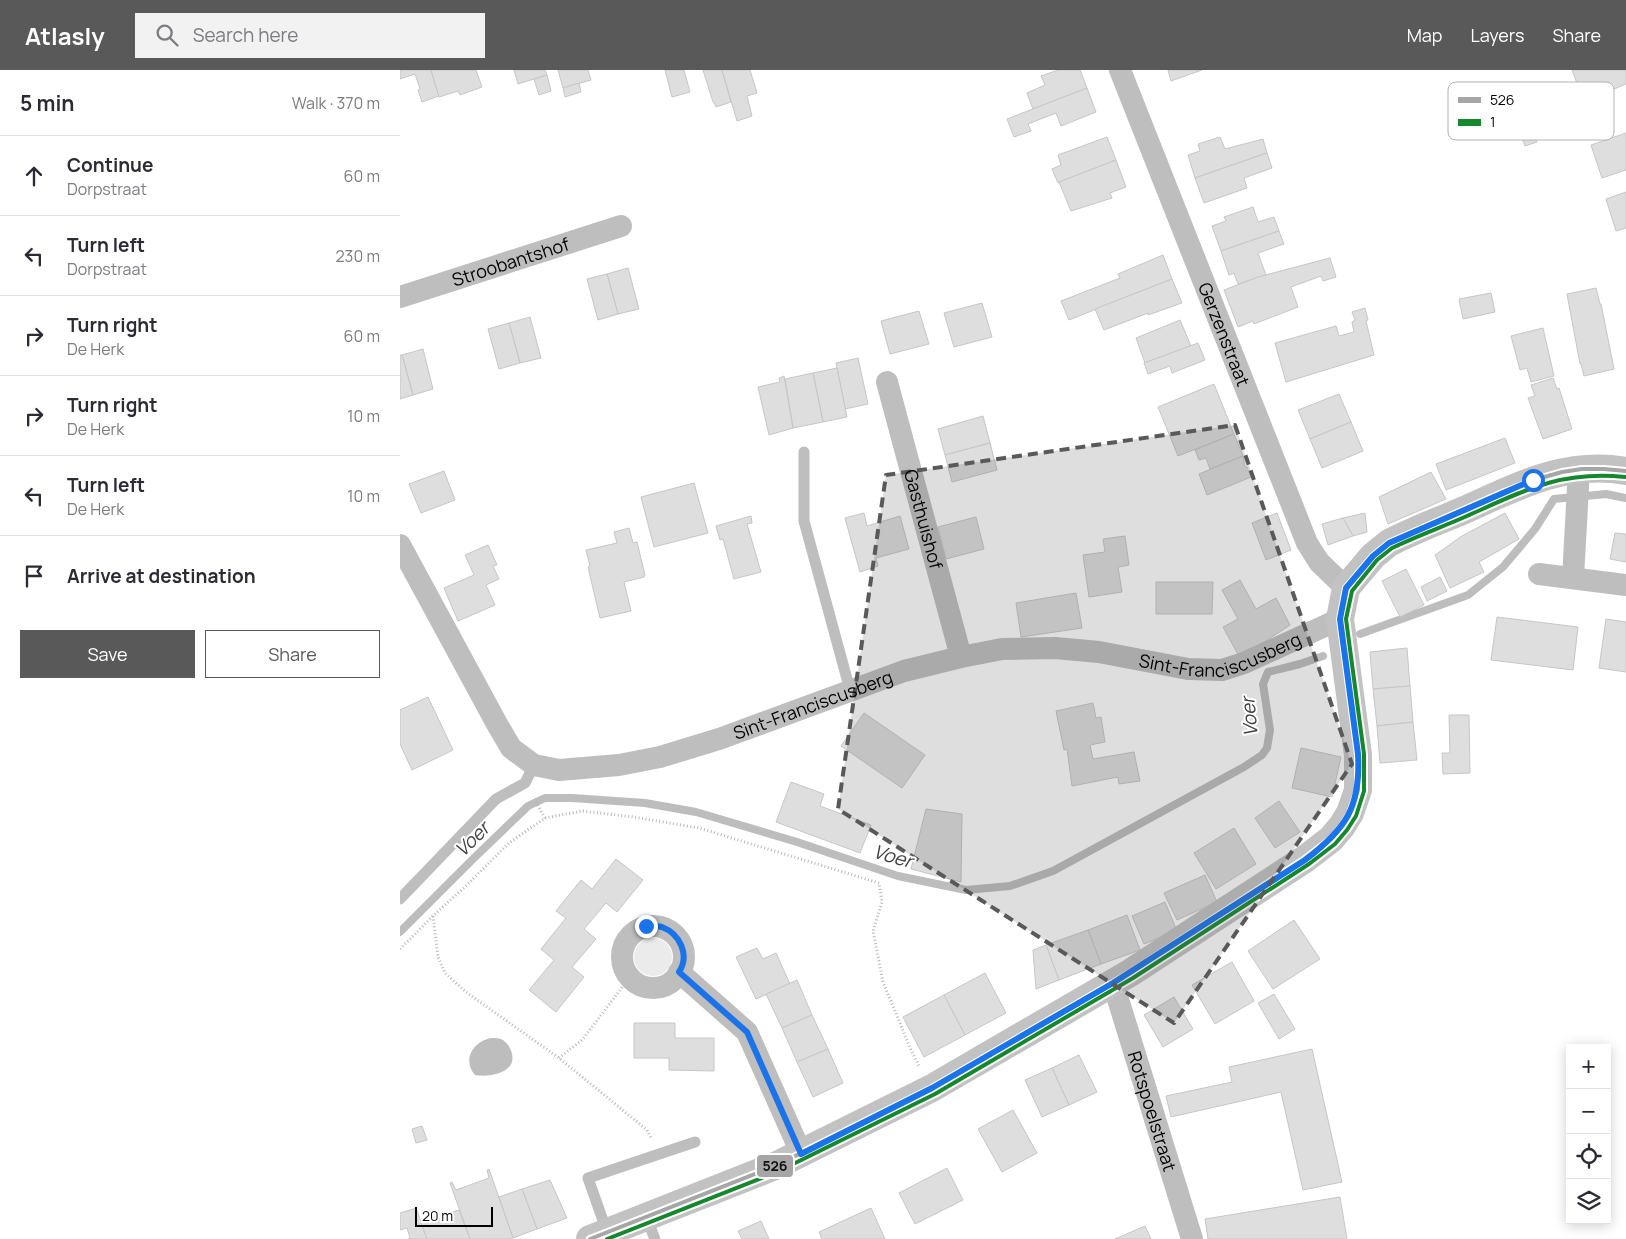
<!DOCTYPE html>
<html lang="en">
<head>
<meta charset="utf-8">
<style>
  body { margin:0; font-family:Manrope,sans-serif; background:#f2f2f3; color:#2b2b33 }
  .controls { position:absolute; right:15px; bottom:15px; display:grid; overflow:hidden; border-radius:0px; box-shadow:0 2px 12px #0003 }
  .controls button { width:45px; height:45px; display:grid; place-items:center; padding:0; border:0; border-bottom:1px solid #e1e1e2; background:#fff; color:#2b2b33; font:25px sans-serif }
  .scale { position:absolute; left:15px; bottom:12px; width:78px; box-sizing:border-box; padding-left:5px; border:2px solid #000; border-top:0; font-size:14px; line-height:18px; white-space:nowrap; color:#000; -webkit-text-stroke:4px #fff; paint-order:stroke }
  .stop { position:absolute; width:15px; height:15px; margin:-11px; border:4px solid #1a73e8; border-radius:50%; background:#fff }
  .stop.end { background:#1a73e8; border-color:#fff; box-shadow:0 1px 5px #0008 }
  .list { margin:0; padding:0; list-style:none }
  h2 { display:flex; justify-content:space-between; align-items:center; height:65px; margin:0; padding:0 20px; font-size:21px }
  h2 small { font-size:16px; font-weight:400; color:#7c7c81 }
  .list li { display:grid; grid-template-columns:32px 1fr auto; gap:15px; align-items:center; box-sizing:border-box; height:80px; padding:0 20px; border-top:1px solid #e1e1e2 }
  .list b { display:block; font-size:19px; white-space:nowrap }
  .list p { margin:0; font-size:16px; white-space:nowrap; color:#7c7c81 }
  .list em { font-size:16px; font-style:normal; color:#7c7c81 }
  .actions { display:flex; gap:10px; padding:15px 20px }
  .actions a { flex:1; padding:11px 0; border:1px solid #595959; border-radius:0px; text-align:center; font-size:18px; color:#595959 }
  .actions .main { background:#595959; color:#fff }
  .icon { flex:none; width:28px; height:28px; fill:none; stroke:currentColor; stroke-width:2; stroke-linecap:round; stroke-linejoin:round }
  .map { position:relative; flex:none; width:1226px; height:1169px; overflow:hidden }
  header { display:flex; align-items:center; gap:30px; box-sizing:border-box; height:70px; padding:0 25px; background:#595959; color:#fff }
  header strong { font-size:24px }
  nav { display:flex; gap:28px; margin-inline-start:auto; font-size:18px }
  .search { width:350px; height:45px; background:#f2f2f3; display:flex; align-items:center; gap:12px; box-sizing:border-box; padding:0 18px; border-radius:0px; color:#7c7c81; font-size:19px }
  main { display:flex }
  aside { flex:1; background:#fff }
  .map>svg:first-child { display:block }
  .green { fill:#ebebeb }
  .water { fill:#bdbdbd }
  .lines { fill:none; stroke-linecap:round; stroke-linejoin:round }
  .stream { stroke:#bdbdbd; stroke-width:8 }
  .building { fill:#dedede; stroke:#c6c6c6 }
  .path { stroke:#b9b9b9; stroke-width:3; stroke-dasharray:1 2.5; stroke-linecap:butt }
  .lane { stroke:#bebebe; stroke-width:11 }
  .street { stroke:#bebebe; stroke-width:22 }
  .secondary { stroke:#c2c2c2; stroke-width:28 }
  .bus-1-casing { stroke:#fff; stroke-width:8 }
  .bus-2-casing { stroke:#fff; stroke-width:8 }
  .bus-1 { stroke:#a6a6a6; stroke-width:4 }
  .bus-2 { stroke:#15882e; stroke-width:4 }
  .route { stroke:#1a73e8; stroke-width:6 }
  .marked { fill:#595959; fill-opacity:0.2; stroke:#595959; stroke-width:4; stroke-dasharray:10 6; stroke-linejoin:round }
  .labels { text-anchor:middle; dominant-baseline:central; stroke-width:4; stroke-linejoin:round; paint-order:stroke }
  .street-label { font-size:18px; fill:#000; stroke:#fff }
  .water-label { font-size:19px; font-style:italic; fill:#424242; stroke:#fff }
  .key { fill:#fff; stroke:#b2b2b2; stroke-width:1 }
  .key-label { font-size:14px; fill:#000 }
  .line-badge { stroke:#fff; stroke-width:2 }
  .pale-badge-label { font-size:14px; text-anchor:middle; font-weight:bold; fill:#111 }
</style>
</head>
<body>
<header>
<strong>Atlasly</strong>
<div class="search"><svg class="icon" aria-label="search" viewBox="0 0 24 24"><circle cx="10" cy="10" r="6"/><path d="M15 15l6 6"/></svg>Search here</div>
<nav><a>Map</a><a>Layers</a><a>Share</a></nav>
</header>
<main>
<aside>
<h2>5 min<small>Walk · 370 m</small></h2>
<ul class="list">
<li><svg class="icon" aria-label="ahead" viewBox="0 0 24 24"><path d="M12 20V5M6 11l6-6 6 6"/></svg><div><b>Continue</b><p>Dorpstraat</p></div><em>60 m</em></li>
<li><svg class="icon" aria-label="left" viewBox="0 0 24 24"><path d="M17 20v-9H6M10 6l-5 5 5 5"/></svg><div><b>Turn left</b><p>Dorpstraat</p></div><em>230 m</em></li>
<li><svg class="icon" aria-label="right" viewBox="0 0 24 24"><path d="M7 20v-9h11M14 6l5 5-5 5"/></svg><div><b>Turn right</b><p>De Herk</p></div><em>60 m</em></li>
<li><svg class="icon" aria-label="right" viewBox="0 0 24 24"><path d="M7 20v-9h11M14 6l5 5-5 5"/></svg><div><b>Turn right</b><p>De Herk</p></div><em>10 m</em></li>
<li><svg class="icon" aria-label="left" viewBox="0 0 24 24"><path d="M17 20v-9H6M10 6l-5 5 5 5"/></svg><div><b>Turn left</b><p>De Herk</p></div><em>10 m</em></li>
<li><svg class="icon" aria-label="arrive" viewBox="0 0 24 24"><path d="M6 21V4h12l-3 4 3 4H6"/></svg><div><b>Arrive at destination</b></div></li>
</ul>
<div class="actions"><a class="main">Save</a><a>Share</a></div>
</aside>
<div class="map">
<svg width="1226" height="1169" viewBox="0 0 1226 1169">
  <rect width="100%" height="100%" fill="#fff"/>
  <circle class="green" cx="253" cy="887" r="19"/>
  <path class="water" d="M92,968C94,968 99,968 101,969C110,973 117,989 109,997C101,1005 85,1007 75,1005C61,989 75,970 92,968Z"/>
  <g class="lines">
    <g class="stream">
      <polyline points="960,564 1068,525 1103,497 1135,459 1154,429 1206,424 1226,428"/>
      <polyline points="0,862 74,788 128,736 145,728 172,728 245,733 296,742 397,772 498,806 566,820 610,816 653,801 844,697 862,685 867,678 870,660 863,614 868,602 900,594 923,586"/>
    </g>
  </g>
  <g class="building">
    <polygon points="0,0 31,0 39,26 22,32 18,20 20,19 15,4 0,9"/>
    <polygon points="31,0 76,0 82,17 60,25 58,21 39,27"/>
    <polygon points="114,0 145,0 147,5 118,14"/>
    <polygon points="158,0 188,0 191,10 163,18"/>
    <polygon points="265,0 284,0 290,22 272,27"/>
    <polygon points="303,0 322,0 331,32 316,37 314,32 313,32"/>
    <polygon points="322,0 350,0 357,23 347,26 352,46 337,51"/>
    <polygon points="658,0 680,0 687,18 633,39 627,23 645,15 641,6"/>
    <polygon points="768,0 802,0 771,11"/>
    <polygon points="1172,0 1226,0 1226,14 1184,32"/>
    <polygon points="147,5 151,21 139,25 134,9"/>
    <polygon points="179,13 181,22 165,27 163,18"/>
    <polygon points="687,18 696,42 661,56 656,43 628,54 631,61 614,67 607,49"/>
    <polygon points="1125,40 1137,72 1125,76 1113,44"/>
    <polygon points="1226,63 1226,100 1202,108 1191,75"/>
    <polygon points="707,67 716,90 658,113 652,99 661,95 658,85"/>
    <polygon points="820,67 825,79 863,69 867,83 795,108 788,85 800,81 798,74"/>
    <polygon points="867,83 872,98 844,108 847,118 804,133 795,108"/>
    <polygon points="716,90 726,117 710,123 712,128 671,141 659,112"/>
    <polygon points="1226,122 1226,158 1216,161 1206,129"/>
    <polygon points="853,137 858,152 874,147 879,161 821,181 812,156 826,151 824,147"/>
    <polygon points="879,161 884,174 858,183 866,205 838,214 834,203 829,205 821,181"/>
    <polygon points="763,185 772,209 669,250 661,231 720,208 718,204"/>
    <polygon points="930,188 936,207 923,211 921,206 891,217 898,237 854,254 853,251 838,257 824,220 858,207"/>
    <polygon points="228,198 239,239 218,244 207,204"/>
    <polygon points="207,204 218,244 198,250 187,209"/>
    <polygon points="772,209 782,233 748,245 748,243 704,260 695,239"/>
    <polygon points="1196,218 1200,234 1201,234 1214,299 1184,306 1181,294 1180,294 1167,224"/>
    <polygon points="1091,223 1095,242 1063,249 1059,229"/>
    <polygon points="582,233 592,267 554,277 544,243"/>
    <polygon points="965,238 968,250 966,251 974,285 886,312 875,273 936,256 939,266 954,262 952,252 955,250 952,242"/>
    <polygon points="519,241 529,274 490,284 481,251"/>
    <polygon points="130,247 141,288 120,293 109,253"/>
    <polygon points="780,250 791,276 745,293 736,268"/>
    <polygon points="109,253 120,293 99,299 88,259"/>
    <polygon points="1143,258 1154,306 1131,312 1127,298 1120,300 1111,266"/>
    <polygon points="798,273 805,290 772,303 770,296 748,304 744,293"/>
    <polygon points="23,279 33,319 13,325 2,285"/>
    <polygon points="0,285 2,285 13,325 0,329"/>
    <polygon points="458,288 468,334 445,339 436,293"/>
    <polygon points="437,298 447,347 423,352 413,303"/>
    <polygon points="413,303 423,352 393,358 385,309"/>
    <polygon points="384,306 393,358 369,365 358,317 380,312 379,308"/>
    <polygon points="1153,308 1157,319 1159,318 1172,359 1143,369 1128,328 1135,326 1131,315"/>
    <polygon points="814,314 834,364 778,386 758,337"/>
    <polygon points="939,324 951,352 910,369 898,340"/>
    <polygon points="583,346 590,373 545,385 538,359"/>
    <polygon points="951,352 963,381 922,398 910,369"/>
    <polygon points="834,364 843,386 810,399 806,388 799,390 795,380"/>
    <polygon points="1105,368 1115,393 1046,420 1036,394"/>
    <polygon points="590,373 597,400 552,412 545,385"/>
    <polygon points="843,386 845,397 847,397 851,407 807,425 799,404"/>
    <polygon points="44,401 55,430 21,443 9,414"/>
    <polygon points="1031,402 1046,429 988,454 979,427"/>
    <polygon points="294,413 308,463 254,477 241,427"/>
    <polygon points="464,443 467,456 500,446 509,479 476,488 478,496 460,502 445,448"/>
    <polygon points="877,443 891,480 866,490 852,453"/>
    <polygon points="965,443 967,462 953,466 943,448"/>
    <polygon points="1105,443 1119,469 1079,492 1084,502 1050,518 1035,485 1062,466"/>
    <polygon points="351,446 352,453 347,454 361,502 334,509 323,469 320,470 316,456"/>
    <polygon points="576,447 584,479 546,489 538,457"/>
    <polygon points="943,448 953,466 928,475 922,454"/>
    <polygon points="229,458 233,473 237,472 245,505 244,507 224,512 231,541 200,548 188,497 190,496 186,480 217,473 214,462"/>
    <polygon points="1215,463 1226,464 1226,492 1210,489"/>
    <polygon points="725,466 729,495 718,497 722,522 689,527 683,485 705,482 703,469"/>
    <polygon points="88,475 97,495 93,496 99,509 86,515 95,535 58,551 44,518 74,505 65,485"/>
    <polygon points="1006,499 1024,535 1000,547 982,511"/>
    <polygon points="1040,507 1047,521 1027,531 1021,517"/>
    <polygon points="840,510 856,539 876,528 890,555 840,588 823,557 838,549 822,520"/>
    <polygon points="756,512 813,512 812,544 756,544"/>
    <polygon points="676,523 682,558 621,567 616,533"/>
    <polygon points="1097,547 1178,557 1173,600 1091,590"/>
    <polygon points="1206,549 1226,552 1226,602 1199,598"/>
    <polygon points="1007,578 1010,616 973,619 970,582"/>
    <polygon points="1010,616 1013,652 977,656 973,619"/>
    <polygon points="28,627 53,680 12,700 0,674 0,640"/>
    <polygon points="693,633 696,648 701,647 705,672 690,675 693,689 734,682 740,711 719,714 718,707 672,716 667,679 664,680 656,641"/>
    <polygon points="464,643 525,685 502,718 441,676"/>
    <polygon points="1049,645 1069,645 1070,703 1043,704 1042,683 1050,683"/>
    <polygon points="1013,652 1017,690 980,693 977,656"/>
    <polygon points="901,678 941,687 932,727 892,718"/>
    <polygon points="391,712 424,724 420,736 471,755 460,783 376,752"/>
    <polygon points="879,731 900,762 875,778 855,748"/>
    <polygon points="526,739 562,744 561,812 511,799"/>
    <polygon points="834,758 856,794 816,819 794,783"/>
    <polygon points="216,789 243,810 217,842 206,833 184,859 196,869 172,897 184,907 156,942 129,920 154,890 141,879 166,848 156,841 181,810 192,819"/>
    <polygon points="805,805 817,832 777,850 764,823"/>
    <polygon points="765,832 777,861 744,874 732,846"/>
    <polygon points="727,845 740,880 701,894 688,860"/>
    <polygon points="894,850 920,889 873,919 848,881"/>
    <polygon points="688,860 701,894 659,910 646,875"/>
    <polygon points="646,875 659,910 636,919 633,880"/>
    <polygon points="357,878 363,889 376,883 390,914 356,929 336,887"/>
    <polygon points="832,892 854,931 815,954 792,915"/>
    <polygon points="585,903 606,943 565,965 544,925"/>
    <polygon points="397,910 412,945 382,958 366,924"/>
    <polygon points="874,924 895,959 879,969 858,933"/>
    <polygon points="544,925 565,965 524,987 503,947"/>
    <polygon points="774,927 793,959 763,977 744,945"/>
    <polygon points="412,945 428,979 397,992 382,958"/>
    <polygon points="234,953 275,953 275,968 314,968 314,1001 269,1000 269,988 234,988"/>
    <polygon points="428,979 443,1013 413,1027 397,992"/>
    <polygon points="912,979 942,1112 903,1120 881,1022 771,1047 766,1026 832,1012 829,997"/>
    <polygon points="679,985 697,1022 669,1035 652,998"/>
    <polygon points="652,998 669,1035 642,1047 625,1010"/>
    <polygon points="613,1040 637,1083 602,1102 578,1059"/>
    <polygon points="22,1056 27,1070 16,1073 12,1059"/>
    <polygon points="547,1098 563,1130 515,1154 499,1123"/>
    <polygon points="89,1099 113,1168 109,1169 70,1169 50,1113 52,1112 56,1120 89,1108 87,1100"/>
    <polygon points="150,1110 167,1148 137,1159 122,1119"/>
    <polygon points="122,1119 137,1159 113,1168 99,1127"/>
    <polygon points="940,1127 947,1169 808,1169 805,1149"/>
    <polygon points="16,1138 21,1152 27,1169 8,1169 10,1168 7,1158 0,1160 0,1143"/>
    <polygon points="471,1138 485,1169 422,1169 419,1162"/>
    <polygon points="59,1140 70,1169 27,1169 21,1152"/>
    <polygon points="361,1151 369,1169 342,1169 338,1161"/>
    <polygon points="745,1156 751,1169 715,1169"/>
  </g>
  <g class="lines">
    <g class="path">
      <polyline points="134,729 145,748"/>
      <polyline points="33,846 38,887 45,903 66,922 159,988 247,1060 251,1068"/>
      <polyline points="0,879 33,846 69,813 109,773 145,748 182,741 234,747 299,758 479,813 482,832 473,861 483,912 511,980 519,996"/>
      <polyline points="159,988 182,970 230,907"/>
    </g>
    <g class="lane">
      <polyline points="404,382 404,451 450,620"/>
      <polyline points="0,829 96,729 125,713 134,695"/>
      <polyline points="246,1147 255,1169"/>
      <polyline points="207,1162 188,1108 295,1072"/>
    </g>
    <g class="street">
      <path id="s1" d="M720,0L907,473L919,492L946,518"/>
      <path id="s2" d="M0,227L221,156"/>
      <path id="s3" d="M487,312L561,587"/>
      <path id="s4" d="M0,475L97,654L111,678L134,695L159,700L219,695L260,687L319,669L504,601L561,587L602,579L655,578L699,582L788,599L822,600L844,593L940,549"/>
      <polyline points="1139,504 1226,515"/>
      <polyline points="1173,508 1179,399"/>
      <circle cx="253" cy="887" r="31"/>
      <polyline points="279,902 347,962 401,1083"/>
      <path id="s5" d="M713,913L792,1169"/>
    </g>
    <path class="secondary" d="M190,1169L375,1096L532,1018L730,903L905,789L931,769L942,756L950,743L958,720V685L940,549L946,518L973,486L989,473C1012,461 1038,451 1062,441C1116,417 1165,390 1226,401"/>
    <defs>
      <polyline id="bus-1" points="190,1169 375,1096 532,1018 730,903 905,789 931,769 942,756 950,743 958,720 958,685 940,549 946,518 973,486 989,473 1102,423 1141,408 1162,402 1182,399 1204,399 1226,401"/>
      <path id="bus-2" d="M207,1169L377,1102L535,1024L733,908L909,794L935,774L947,760L956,746L964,721V684L946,549L952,521L977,490L992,478C1017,466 1042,457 1067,446C1123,421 1161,400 1225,407"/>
    </defs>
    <use href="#bus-1" class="bus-1-casing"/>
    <use href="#bus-2" class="bus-2-casing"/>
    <use href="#bus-1" class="bus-1"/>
    <use href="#bus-2" class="bus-2"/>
  </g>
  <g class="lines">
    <path class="route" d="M246,856C251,856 257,856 262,857C280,864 290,885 279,902L347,962L401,1084L532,1018L713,913L905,790C946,759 961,737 958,684L940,549L946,518L973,486L989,473L1133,410"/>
  </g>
  <path class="marked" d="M835,355L952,694L774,953L438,739L486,405Z"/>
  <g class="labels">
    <g class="street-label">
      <text stroke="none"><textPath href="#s2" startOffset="116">Stroobantshof</textPath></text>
      <text stroke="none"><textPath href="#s1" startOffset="284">Gerzenstraat</textPath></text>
      <text stroke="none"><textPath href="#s3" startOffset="142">Gasthuishof</textPath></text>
      <text stroke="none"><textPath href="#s4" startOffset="969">Sint-Franciscusberg</textPath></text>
      <text stroke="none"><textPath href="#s4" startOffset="549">Sint-Franciscusberg</textPath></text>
      <text stroke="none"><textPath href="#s5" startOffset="134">Rotspoelstraat</textPath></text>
    </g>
    <g class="water-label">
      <text transform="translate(849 647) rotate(-95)">Voer</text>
      <text transform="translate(72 769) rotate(-45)">Voer</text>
      <text transform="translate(493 786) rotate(16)">Voer</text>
    </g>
  </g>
  <rect x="1048" y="12" width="166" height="58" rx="8" class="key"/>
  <rect x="1058" y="27" width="23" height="6" fill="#a6a6a6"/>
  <rect x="1058" y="49" width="23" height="7" fill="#15882e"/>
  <g class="key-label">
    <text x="1090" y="35">526</text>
    <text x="1090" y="57">1</text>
  </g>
  <rect class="line-badge" x="356" y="1084" width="38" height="24" rx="5" fill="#a6a6a6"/>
  <g class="pale-badge-label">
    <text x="375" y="1101">526</text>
  </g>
</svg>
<div class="controls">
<button>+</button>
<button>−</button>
<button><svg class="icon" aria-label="locate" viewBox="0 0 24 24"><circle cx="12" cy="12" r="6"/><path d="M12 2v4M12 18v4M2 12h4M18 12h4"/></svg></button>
<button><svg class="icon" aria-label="layers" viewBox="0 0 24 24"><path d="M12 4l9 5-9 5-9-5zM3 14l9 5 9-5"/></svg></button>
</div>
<div class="scale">20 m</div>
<div class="stop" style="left:1133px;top:410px"></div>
<div class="stop end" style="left:246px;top:856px"></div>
</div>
</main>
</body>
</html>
